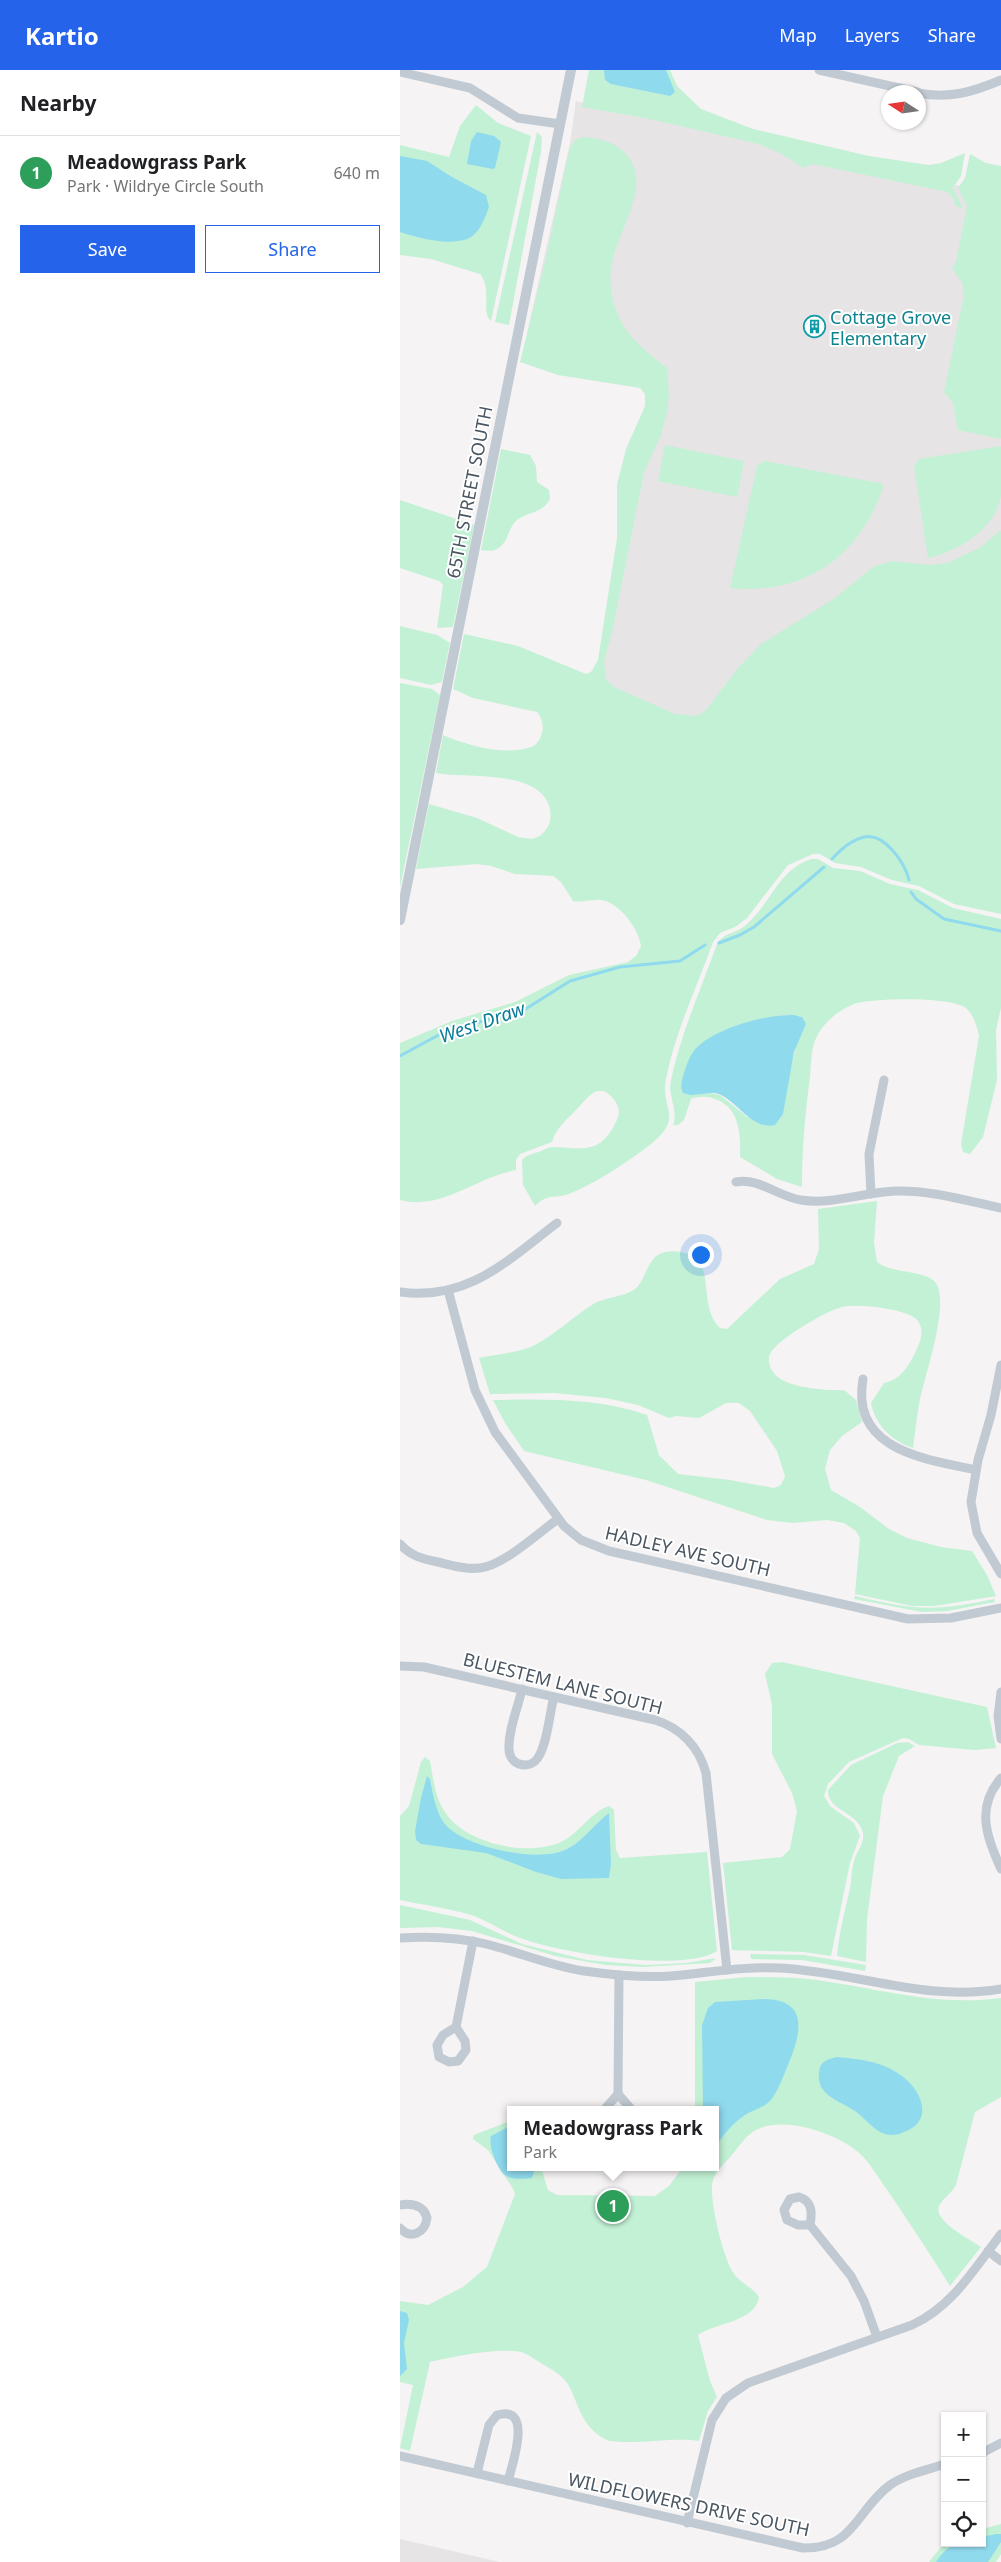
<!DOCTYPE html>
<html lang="en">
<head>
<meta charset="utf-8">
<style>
  body { margin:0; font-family:"Noto Sans",sans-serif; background:#f6f6f6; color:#202124 }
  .controls { position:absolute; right:15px; bottom:15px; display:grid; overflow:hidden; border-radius:0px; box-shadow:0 1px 4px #0004 }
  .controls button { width:45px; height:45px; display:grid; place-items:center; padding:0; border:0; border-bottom:1px solid #e0e0e0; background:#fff; color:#202124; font:25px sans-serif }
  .compass { position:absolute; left:481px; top:15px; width:45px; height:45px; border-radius:50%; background:#fff; box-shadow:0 1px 4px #0004; rotate:282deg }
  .you { position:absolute; left:300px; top:1184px; width:18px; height:18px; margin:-12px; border:4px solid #fff; border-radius:50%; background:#1a73e8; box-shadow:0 0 0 8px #1a73e833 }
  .badge { display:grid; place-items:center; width:32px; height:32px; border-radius:50%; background:#2563eb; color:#fff; font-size:16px; font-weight:700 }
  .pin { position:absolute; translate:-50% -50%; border:2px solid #fff; box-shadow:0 1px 5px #0006 }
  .popup { position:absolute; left:107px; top:2036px; width:212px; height:65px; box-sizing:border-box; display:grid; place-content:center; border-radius:0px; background:#fff; filter:drop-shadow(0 1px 4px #0005); font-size:16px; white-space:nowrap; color:#757577 }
  .popup b { font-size:19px; color:#202124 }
  .popup::after { content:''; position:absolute; left:50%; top:100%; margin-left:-10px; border:10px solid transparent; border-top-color:#fff }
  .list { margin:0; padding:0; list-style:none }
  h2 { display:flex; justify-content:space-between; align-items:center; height:65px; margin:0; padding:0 20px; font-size:21px }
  h2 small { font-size:16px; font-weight:400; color:#757577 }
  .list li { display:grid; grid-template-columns:32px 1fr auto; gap:15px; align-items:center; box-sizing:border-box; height:75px; padding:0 20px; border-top:1px solid #e0e0e0 }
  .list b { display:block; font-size:19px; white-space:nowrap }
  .list p { margin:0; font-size:16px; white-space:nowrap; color:#757577 }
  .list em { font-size:16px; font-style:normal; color:#757577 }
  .actions { display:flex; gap:10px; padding:15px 20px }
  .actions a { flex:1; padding:11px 0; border:1px solid #2563eb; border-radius:0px; text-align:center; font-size:18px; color:#2563eb }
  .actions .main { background:#2563eb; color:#fff }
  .icon { flex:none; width:28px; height:28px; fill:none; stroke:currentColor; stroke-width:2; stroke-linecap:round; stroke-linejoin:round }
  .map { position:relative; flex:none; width:601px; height:2492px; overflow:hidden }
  header { display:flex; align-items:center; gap:30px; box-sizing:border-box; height:70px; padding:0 25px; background:#2563eb; color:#fff }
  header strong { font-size:24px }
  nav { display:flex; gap:28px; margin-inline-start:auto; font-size:18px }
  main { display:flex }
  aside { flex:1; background:#fff }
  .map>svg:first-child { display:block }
  .education { fill:#e6e4e5 }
  .green { fill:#c3f1d5; fill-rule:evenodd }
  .water { fill:#90daee }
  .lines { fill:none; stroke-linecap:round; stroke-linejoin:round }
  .stream { stroke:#90daee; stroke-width:3 }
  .minor { stroke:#c1cad2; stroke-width:9 }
  .tertiary { stroke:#c1cad2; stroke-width:10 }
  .labels { text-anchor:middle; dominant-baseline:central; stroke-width:4; stroke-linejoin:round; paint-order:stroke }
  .culture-label { font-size:18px; fill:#0d838f; stroke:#fff; text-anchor:start }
  .street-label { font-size:18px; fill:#4a5661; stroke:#fff }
  .water-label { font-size:19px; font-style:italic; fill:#0c7c9b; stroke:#fff }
</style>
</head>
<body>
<header>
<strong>Kartio</strong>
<nav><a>Map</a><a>Layers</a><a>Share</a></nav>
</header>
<main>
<aside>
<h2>Nearby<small></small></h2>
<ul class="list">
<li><span class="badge" style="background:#2e9e5b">1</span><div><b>Meadowgrass Park</b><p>Park · Wildrye Circle South</p></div><em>640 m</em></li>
</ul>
<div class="actions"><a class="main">Save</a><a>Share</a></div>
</aside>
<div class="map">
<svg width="601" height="2492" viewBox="0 0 601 2492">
  <rect width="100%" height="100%" fill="#f5f3f3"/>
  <g class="education">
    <polygon points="176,31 601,125 601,742 187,651 257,315 127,263 170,73"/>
    <polygon points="0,2469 100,2492 0,2492"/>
  </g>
  <g class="green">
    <polygon points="189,0 270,0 277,16 301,39 353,59 469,86 529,95 541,93 565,83 561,106 553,118 563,138 555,136 554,128 547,122 413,94 403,98 380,83 359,74 245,48 182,37"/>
    <path d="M76,35L98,53L131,66L91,251C80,241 93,219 80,204L31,189L0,185V75L49,87L60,56Z"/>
    <polygon points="137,62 142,67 141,82 109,255 95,252"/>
    <path d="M184,67C200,68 215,72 226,84C253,114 220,156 213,189C209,204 210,220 214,234C222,263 244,280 267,298L269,327L267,342L261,365L244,402L213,558L204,592L206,609L214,617L275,644L297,646L305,641L339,597L361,574L435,528L473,497L492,491L531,495L548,493L581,477L601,460V844L554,834L519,816L492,810L461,797L435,793L420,784H413L388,795L347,848L335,857L320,863L313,872C297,917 275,962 266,1009C260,1040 285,1046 251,1074C228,1092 196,1113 169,1124C154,1129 148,1123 135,1136L123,1115L122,1090C125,1086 129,1085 135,1083C140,1082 147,1077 153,1077C183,1078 200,1085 216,1052C220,1044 220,1038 215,1031C198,1007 186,1031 174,1042C164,1052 156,1059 152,1072L120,1084L116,1090V1100C77,1107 41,1141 0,1130V973L52,951L115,932L169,905L228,892L236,886L241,876C239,859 219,832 201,830C192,829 182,833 173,831L161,812L153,806L115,804L91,796L77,794L16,799L29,734L77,748L118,767L132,769L140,766C149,758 152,751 150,739C141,698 65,709 36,703L43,665C69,676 107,687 134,676C144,668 146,652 137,642L73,628L53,619L64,564L118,576L186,604L191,602L198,590L217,468V415L226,379L245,336V324L240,318L158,305L120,292L144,196L170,77L175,70Z"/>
    <polygon points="570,84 586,93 601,96 601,369 558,360 553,333 544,322 564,225 562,212 552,199 556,192 567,136 558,118 565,108"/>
    <polygon points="265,375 344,391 337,427 258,411"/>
    <path d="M601,376C601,392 601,411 601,426C594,461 558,481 528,488L514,396L519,389Z"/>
    <path d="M101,379L130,385L136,396L137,412L149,420L150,429C143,443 128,442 117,450C108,458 109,470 100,477C94,482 88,481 81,480Z"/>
    <path d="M364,391L484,414C462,485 405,526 330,518L357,396Z"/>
    <polygon points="0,430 74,455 53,557 37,558 43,515 39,511 0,498"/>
    <polygon points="0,556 37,565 50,573 42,612 31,615 0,608"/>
    <polygon points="0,613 32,619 40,625 0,817"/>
    <path d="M412,789H418L433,798L460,801L490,814L518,820L553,838L601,849V938L596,960L597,1010L583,1067L570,1084L563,1082L561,1074L579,966C577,956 574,946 567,939C554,926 472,928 454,934C440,939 424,952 417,966C411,977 411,994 410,1007C405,1044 402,1080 402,1117L377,1109L340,1087C341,1066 340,1037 315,1029C307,1026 299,1026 291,1029L284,1050L278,1055H273C279,1040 267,1025 271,1010C281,963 301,919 317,874C323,863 337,863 346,855C371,834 378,799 412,789ZM388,945L400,946L406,954L396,976L388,1010L365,1054L346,1046L320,1025L309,1023L287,1025L281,1021C281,1014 283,1008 285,1002C298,960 349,950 388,945Z"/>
    <path d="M477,1131L474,1173L477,1192C492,1204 525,1200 535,1212C551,1231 525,1305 520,1329C517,1345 515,1362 513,1378C492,1371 475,1355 471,1333L484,1313C500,1310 508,1297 515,1283C520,1273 525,1261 518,1251C510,1239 456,1233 442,1237C426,1241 376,1270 370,1284C367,1290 370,1298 373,1302C382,1318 428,1321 444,1320L456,1330L462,1352L442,1366L430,1380L425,1399L431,1420L460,1437L489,1459L507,1468L541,1477L572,1481L587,1505L596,1526L535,1536H512L455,1524L460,1468L456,1461L444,1453L427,1450L393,1453L367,1450L246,1410L124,1381L105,1353L93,1330C145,1329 198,1328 247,1345L259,1385L278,1404L330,1410L374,1418L381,1415L385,1406L377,1381L350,1341L339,1333H326L299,1348L276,1346L269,1348L238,1335L206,1328L154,1323L90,1324L79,1288C97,1284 119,1283 135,1275C157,1263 174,1246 195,1233C207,1227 224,1227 235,1219C246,1210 247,1188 262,1183C272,1179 290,1182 298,1190C311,1205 301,1240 320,1258L327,1259L380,1209L414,1194L419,1179L418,1139Z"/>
    <path d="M455,1526C513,1540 534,1542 594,1529L595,1532L547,1541L522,1542L454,1529Z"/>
    <polygon points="382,1592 587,1637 596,1678 575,1680 519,1675 509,1669 503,1668 449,1692 428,1714 424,1726 431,1737 454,1753 460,1766 450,1793 431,1886 404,1882 332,1880 323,1793 382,1787 390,1779 397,1741 392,1723 372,1684 372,1635 365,1604 372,1593"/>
    <path d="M508,1672L515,1676L499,1686L483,1726L467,1849L466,1892L437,1886C439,1863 445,1841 450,1818C452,1809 451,1800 454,1791C456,1781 465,1774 463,1763C459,1742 427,1741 428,1720L451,1695L497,1673Z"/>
    <path d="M25,1687L30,1691C33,1707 35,1728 45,1742C65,1774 130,1788 163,1771C180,1762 191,1742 209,1736L214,1740L216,1780L220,1788L307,1782L317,1881C283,1903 161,1883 123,1869C105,1863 89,1851 71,1845C48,1838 23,1835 0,1830V1746L9,1736L21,1692Z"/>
    <polygon points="0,1835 70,1850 122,1874 187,1890 245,1895 286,1893 316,1888 310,1893 243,1897 205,1895 155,1886 72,1861 38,1857 0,1858"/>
    <polygon points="350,1884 404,1885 466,1895 465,1901 402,1890 351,1889"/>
    <path d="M347,1907C367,1907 388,1907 408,1909C474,1917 534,1937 601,1928V2027L575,2042L556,2115C552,2123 543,2128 539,2136C533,2151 570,2169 581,2177L550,2216C530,2184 509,2152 488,2121C478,2108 470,2092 458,2082C436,2063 385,2046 358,2059C347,2063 339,2077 331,2086C323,2095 312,2104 312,2117C311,2136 323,2188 334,2204C341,2214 353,2217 359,2227C356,2252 314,2253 298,2265L310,2311L317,2327L308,2341L299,2371C278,2366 219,2377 205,2369C184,2358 180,2340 171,2320C166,2308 155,2301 144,2295C137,2291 131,2286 124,2283C105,2276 50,2287 30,2292L10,2381L0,2378L13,2315L0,2312V2231L28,2235L63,2217L87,2197L115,2124L112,2117L88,2080L73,2069L74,2065L110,2051V2097H141L148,2120L157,2125L255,2126L269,2116L283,2097H316V2040H295V1912Z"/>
    <polygon points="601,2454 601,2484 596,2492 529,2492 545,2472 582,2473 582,2459"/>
  </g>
  <g class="water">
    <polygon points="204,0 266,0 275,22 270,26 211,14 205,10"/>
    <polygon points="77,62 94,66 101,72 95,98 93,99 67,94 71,71"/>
    <path d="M0,86L27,91L52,107L86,125L89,137C85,148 79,165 67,169C47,176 19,168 0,162Z"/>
    <path d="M394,945L402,947L406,954L394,982L383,1044L375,1055C353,1060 339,1034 321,1025C309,1019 293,1030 282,1022C280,1016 282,1010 284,1003C286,996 289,988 293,982C310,959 367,944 394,945Z"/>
    <path d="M27,1706L30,1709C33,1724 35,1740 44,1753C62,1777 138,1793 165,1780C182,1773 194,1754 209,1743L211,1794L209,1808L161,1809L136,1802L86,1783L21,1774L16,1770L15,1761L21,1728Z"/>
    <path d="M363,1929C410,1929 401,1964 388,1995C383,2007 379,2019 371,2030C364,2038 354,2039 345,2045C333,2053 324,2064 316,2076V2040H303L302,1955L308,1938L315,1932Z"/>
    <path d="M437,1987C458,1989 481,1991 499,2004C521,2018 536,2051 504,2062C498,2065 491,2066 485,2064C473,2060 465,2048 455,2041C439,2030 416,2026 419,2002C420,1991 428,1989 437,1987Z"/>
    <path d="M110,2056V2097H131L134,2102L132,2108C124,2109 112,2110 105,2105C97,2099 88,2075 91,2066Z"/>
    <polygon points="0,2241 7,2243 9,2250 4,2273 7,2299 0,2306"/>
    <path d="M596,2464H601V2472L588,2492H536C550,2471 559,2473 582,2473V2467Z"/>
  </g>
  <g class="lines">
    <g class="stream">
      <path d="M432,789C440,780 451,770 464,767C484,762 505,793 509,810"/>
      <polyline points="511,822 516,829 544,849 601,861"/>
      <polyline points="319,873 340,865 354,857 424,797"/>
      <polyline points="0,986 46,961 124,940 170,911 220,897 280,891 305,875"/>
    </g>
    <g class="minor">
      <polyline points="419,0 517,22"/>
      <polyline points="0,2 70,18 118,48 160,54"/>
      <path d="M518,23C549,29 573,22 601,10"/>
      <path d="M336,1112C358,1107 379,1127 401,1130C432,1135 464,1122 496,1121C531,1120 567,1131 601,1138"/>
      <polyline points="471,1124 469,1084 484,1010"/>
      <polyline points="48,1220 75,1320 95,1362 164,1456 181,1470 209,1481 508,1549 551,1548 601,1538"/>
      <path d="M0,1222C68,1231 107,1191 157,1153"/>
      <polyline points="601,1295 591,1345 578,1390 571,1432 577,1463 601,1504"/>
      <path d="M463,1309C450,1381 527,1389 576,1400"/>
      <path d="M0,1474C10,1486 23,1489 38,1492C51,1495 66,1500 80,1498C103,1496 138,1463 158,1449"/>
      <path d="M0,1596L24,1597L255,1650C281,1658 299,1677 306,1703L327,1900"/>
      <path d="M122,1619C118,1638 108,1660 109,1679C109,1696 131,1701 139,1686C148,1670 149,1645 154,1627"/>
      <polyline points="601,1622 598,1646 601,1669"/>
      <path d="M601,1708C575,1738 587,1767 601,1799"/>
      <path d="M0,1868C30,1866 57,1867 86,1874C119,1882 150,1896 184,1901C213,1905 242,1908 271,1906C307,1903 344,1896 380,1898C455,1902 526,1932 601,1919"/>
      <polyline points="56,1957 65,1971 66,1980 58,1991 49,1992 39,1987 37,1975 43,1965 56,1957 73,1871"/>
      <polyline points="218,2024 232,2040"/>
      <polyline points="204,2040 218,2024 219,1905"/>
      <path d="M0,2135C12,2133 24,2135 27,2148C25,2163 11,2170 0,2158"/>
      <path d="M410,2155H398L387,2150L384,2140L390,2129L399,2127C413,2131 412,2144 410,2155L451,2206L464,2231L477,2267"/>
      <polyline points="588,2181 601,2191"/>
      <polyline points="582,2383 601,2373"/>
      <path d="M0,2386L403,2478C455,2479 456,2440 490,2415C506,2404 527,2400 545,2394"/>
      <path d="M77,2403L89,2355L97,2345C134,2334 112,2395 108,2411"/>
      <path d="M287,2453L312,2350L326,2328L348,2313L512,2255C552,2237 575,2198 601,2164"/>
    </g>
    <polyline class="tertiary" points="0,850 171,0"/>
  </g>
  <defs>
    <symbol id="building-ring" viewBox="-11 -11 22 22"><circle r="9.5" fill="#fff" stroke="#0f9aa8" stroke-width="1.5"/><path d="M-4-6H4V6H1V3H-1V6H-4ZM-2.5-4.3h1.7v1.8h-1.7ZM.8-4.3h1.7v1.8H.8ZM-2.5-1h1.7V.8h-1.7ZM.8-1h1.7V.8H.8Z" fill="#0f9aa8"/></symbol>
  </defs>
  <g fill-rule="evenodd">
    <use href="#building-ring" x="402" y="244" width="25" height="25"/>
  </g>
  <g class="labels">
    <g class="culture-label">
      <text x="430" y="247">Cottage Grove<tspan x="430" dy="21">Elementary</tspan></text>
    </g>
    <g class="street-label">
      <text transform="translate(69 422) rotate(-79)">65TH STREET SOUTH</text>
      <text transform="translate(288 1481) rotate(13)">HADLEY AVE SOUTH</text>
      <text transform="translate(163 1613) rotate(14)">BLUESTEM LANE SOUTH</text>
      <text transform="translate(289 2434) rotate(12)">WILDFLOWERS DRIVE SOUTH</text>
    </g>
    <g class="water-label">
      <text transform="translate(82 952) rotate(-19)">West Draw</text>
    </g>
  </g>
</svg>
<div class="controls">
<button>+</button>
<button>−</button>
<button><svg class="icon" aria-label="locate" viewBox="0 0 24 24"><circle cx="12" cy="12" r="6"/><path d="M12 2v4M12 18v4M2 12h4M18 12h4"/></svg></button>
</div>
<svg class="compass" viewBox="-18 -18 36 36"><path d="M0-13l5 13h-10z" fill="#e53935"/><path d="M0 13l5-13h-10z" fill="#757577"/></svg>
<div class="you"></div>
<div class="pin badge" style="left:213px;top:2136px;background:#2e9e5b">1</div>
<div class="popup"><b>Meadowgrass Park</b>Park</div>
</div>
</main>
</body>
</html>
